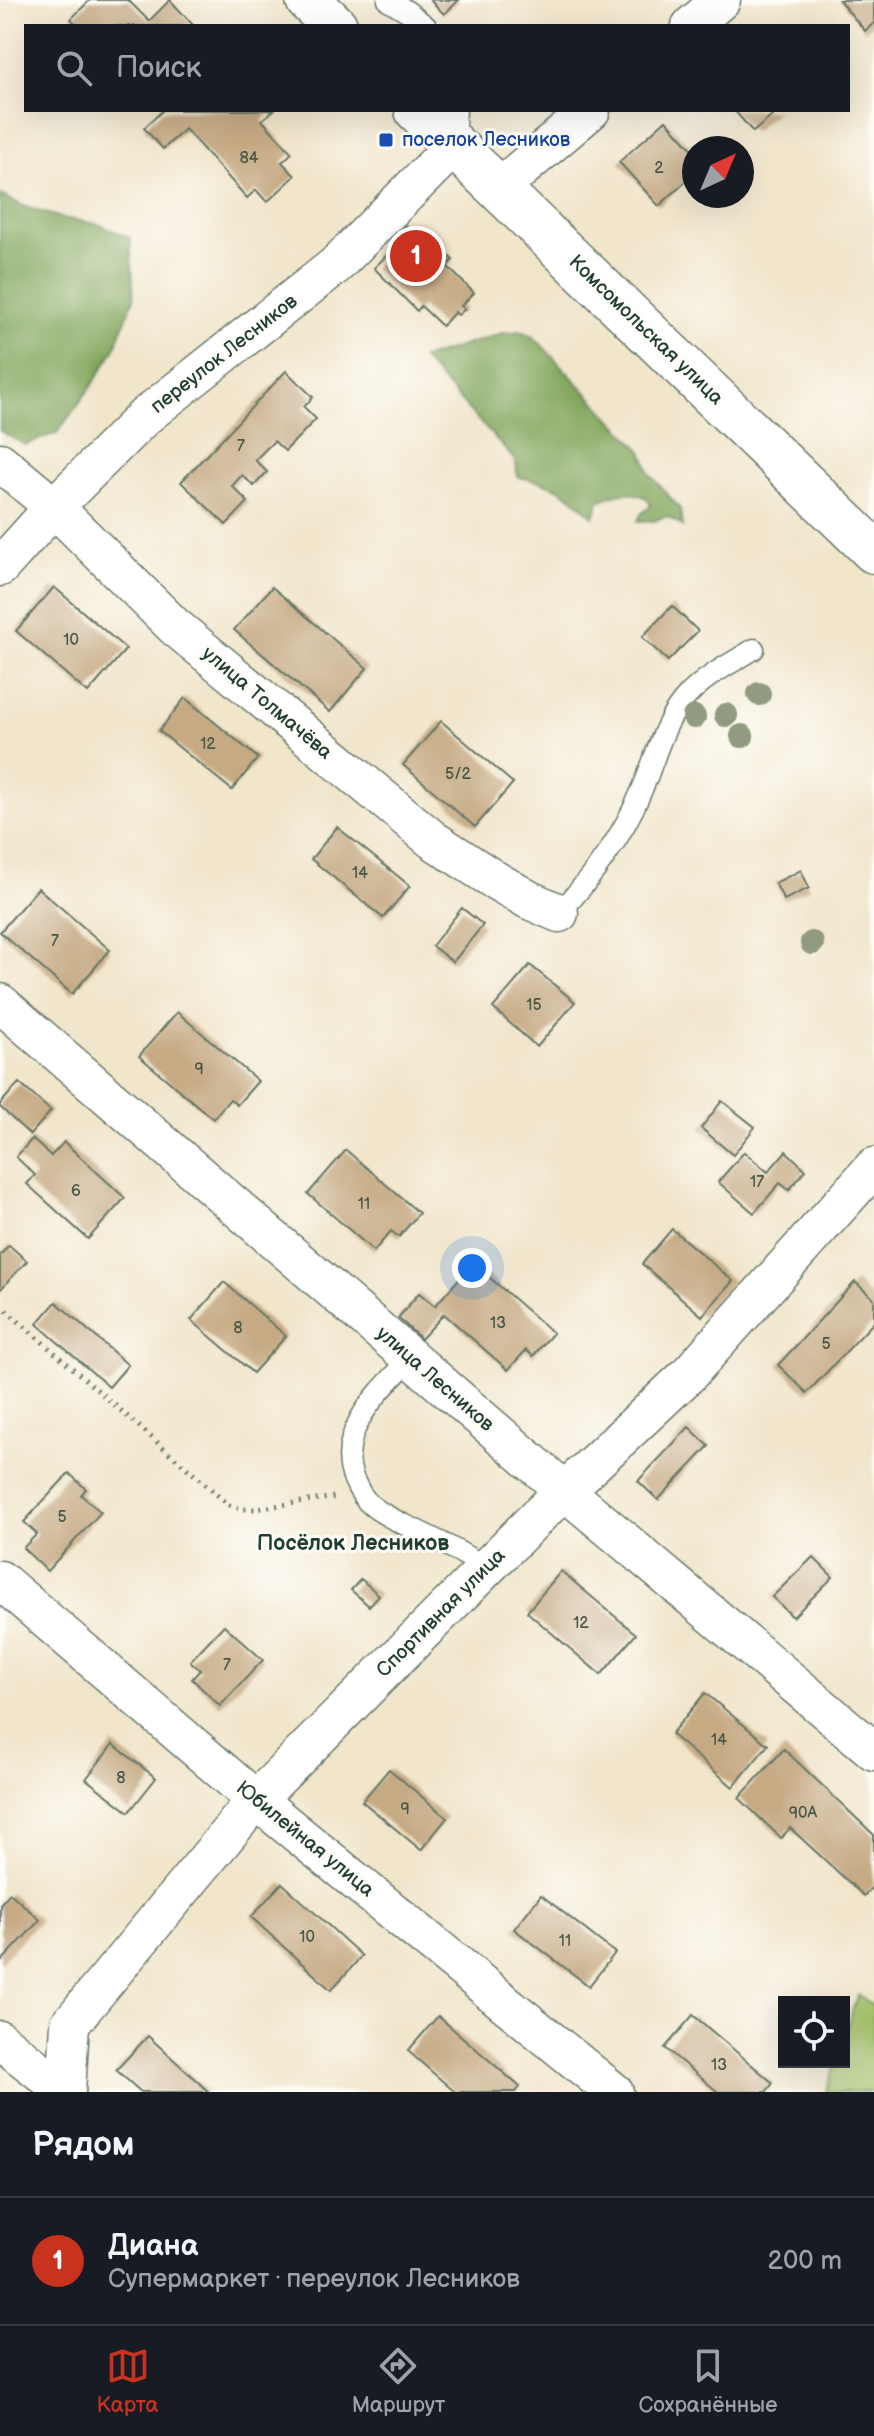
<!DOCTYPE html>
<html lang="ru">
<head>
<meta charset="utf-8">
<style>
  body { margin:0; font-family:"Balsamiq Sans",sans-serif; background:#20242c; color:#f1f3f6 }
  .controls { position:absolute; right:24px; bottom:24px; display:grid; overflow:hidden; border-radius:0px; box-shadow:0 8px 32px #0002 }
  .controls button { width:72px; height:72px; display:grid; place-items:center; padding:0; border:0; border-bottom:2px solid #363941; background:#171b24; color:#f1f3f6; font:40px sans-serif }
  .compass { position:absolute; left:682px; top:136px; width:72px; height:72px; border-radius:50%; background:#171b24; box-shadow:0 8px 32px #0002; rotate:44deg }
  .you { position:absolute; left:472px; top:1268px; width:28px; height:28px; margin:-20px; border:6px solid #fff; border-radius:50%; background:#1a73e8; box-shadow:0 0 0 12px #1a73e833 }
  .badge { display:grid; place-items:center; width:52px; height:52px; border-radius:50%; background:#c8321e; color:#fff; font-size:26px; font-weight:700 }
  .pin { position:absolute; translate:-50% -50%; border:4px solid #fff; box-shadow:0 2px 8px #0006 }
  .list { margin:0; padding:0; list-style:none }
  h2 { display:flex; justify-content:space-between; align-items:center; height:104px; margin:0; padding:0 32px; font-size:34px }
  h2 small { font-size:26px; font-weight:400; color:#9ea1a6 }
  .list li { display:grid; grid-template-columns:52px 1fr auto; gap:24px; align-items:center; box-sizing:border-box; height:128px; padding:0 32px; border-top:2px solid #363941 }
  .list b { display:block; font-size:30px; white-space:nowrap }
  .list p { margin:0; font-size:26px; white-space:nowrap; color:#9ea1a6 }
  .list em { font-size:26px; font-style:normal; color:#9ea1a6 }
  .icon { flex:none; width:44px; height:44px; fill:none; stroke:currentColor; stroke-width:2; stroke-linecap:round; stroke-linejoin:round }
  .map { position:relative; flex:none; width:874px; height:2092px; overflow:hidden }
  .search { position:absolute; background:#171b24; box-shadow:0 8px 32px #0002; left:24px; right:24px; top:24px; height:88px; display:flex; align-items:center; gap:20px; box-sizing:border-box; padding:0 28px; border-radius:0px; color:#9ea1a6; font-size:30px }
  .sheet { height:232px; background:#171b24 }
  nav { display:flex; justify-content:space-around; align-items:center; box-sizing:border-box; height:112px; border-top:2px solid #363941; background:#171b24; font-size:22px; color:#9ea1a6 }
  nav a { display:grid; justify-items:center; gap:4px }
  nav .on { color:#c8321e }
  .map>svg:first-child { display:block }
  .green { fill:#a3c068; stroke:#617e4e; stroke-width:2 }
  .forest { fill:#82a65c; stroke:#507248; stroke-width:2 }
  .building { fill:#c6aa84 }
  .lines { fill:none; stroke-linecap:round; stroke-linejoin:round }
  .lane-casing { stroke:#687868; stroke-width:23 }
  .street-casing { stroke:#687868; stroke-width:41 }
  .secondary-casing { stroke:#687868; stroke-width:47 }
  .path { stroke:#687868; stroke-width:5; stroke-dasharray:2 6; stroke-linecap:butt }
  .lane { stroke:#fff; stroke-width:20 }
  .street { stroke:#fff; stroke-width:38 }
  .secondary { stroke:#fff; stroke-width:44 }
  .tree { fill:#909b7f }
  .transit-dot { fill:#1a4fb4; stroke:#fdfcf7; stroke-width:3 }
  .labels { text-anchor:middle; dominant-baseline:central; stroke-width:6; stroke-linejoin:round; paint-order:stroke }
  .number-label { font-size:16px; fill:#495848 }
  .transit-label { font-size:20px; fill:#164399; stroke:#fdfcf7; text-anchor:start }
  .street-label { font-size:20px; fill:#1f3d34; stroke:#fdfcf7 }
  .neighbourhood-label { font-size:22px; font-weight:bold; fill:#1f3d34; stroke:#fdfcf7 }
</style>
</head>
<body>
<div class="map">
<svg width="874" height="2092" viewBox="0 0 874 2092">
  <rect width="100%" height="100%" fill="#fdfcf7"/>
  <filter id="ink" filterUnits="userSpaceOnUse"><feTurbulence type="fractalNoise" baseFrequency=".0125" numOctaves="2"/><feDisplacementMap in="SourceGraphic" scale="16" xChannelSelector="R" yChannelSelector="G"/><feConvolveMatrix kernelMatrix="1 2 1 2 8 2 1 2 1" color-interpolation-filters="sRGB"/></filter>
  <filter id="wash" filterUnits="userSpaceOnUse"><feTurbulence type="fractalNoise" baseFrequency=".006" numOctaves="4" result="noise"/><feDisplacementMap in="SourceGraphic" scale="32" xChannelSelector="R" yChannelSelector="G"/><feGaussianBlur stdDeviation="1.8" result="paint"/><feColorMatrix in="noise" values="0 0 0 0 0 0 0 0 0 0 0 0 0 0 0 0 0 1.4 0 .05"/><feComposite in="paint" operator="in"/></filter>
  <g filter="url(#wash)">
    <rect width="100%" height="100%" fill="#f1e5ca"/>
    <polygon class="green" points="858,1994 874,2007 874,2092 826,2092 836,2062 844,2062 844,2037"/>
    <g class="forest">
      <polygon points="0,195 23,206 61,218 98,224 130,238 134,298 114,350 91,387 57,433 25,445 0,431"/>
      <path d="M521,331L533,336L642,451L650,474L680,509L683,526L666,516L654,521H638L641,514L651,506L647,498C625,489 620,492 599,501L594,517C567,491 556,483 518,477L515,460L422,359L503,333Z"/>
    </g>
    <g id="blocks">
      <g class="building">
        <polygon points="90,0 128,0 149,21 170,0 194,26 78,26 71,19"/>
        <polygon points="430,0 459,0 444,14"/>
        <polygon points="839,0 874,0 874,23 865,31"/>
        <polygon points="163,110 274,110 262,120 292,153 282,162 295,176 267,202 256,190 247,198 185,129 163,149 144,128"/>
        <polygon points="734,110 779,110 753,132"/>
        <polygon points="666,120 694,151 694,174 659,206 619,162"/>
        <polygon points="405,225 436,255 441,249 453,260 447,266 474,293 461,306 465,309 458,315 455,312 442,326 421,306 417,311 374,268 397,245 391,239"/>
        <polygon points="286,371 313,397 304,407 316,419 285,451 274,441 255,460 267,472 254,486 242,475 232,486 248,502 226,525 181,482"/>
        <polygon points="54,587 126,649 88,693 16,631"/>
        <polygon points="272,587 367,668 330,712 234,630"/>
        <polygon points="672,606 698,631 668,661 642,637"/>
        <polygon points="185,698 258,758 232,790 159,731"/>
        <polygon points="441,721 513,783 475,827 403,765"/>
        <polygon points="337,827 410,886 383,918 311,859"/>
        <polygon points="801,870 809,888 784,900 775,883"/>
        <polygon points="38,888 110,950 72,994 0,932"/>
        <polygon points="462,908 483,925 453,962 432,946"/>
        <polygon points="530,965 575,1002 537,1047 493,1008"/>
        <polygon points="177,1012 258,1081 237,1105 230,1099 213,1119 139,1056"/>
        <polygon points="19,1083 51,1111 30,1135 0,1107 0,1104"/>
        <polygon points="722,1101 755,1127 733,1155 701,1128"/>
        <polygon points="32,1139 51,1156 64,1142 125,1198 88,1239 27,1184 35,1175 16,1157"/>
        <polygon points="346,1150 419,1213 399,1237 391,1231 374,1251 308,1194"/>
        <polygon points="786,1151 806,1170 789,1190 780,1183 754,1213 718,1182 744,1152 768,1172"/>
        <polygon points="672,1229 733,1281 702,1316 642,1264"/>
        <polygon points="9,1245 27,1261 0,1290 0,1255"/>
        <polygon points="473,1263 553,1333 533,1356 526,1350 508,1370 444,1314 421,1339 398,1318 419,1293 435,1306"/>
        <polygon points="224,1282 286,1336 253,1373 191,1320"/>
        <polygon points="855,1282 874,1299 874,1322 807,1393 778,1365"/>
        <polygon points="56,1302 128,1365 109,1387 37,1324"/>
        <polygon points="689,1427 709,1446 658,1500 638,1481"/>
        <polygon points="69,1473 86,1489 81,1495 101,1512 47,1571 23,1548 37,1534 24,1522"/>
        <polygon points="813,1557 833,1577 793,1617 772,1597"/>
        <polygon points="561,1571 636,1634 601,1675 527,1612"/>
        <polygon points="361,1579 379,1595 369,1606 351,1590"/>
        <polygon points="224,1625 263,1660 220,1706 192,1679 200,1670 190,1661"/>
        <polygon points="705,1693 768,1745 733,1787 671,1734"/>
        <polygon points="113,1744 156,1778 129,1812 86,1779"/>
        <polygon points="784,1749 874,1835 874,1885 864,1896 790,1828 781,1838 739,1798"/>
        <polygon points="389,1769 447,1818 421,1850 362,1801"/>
        <polygon points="282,1883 362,1956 331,1990 251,1917"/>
        <polygon points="10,1893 40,1920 0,1963 0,1904"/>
        <polygon points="541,1895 615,1953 589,1986 514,1929"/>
        <polygon points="693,2015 773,2083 766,2092 718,2092 665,2048"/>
        <polygon points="438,2016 520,2087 516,2092 455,2092 408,2051"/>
        <polygon points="148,2036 209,2092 141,2092 116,2070"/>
      </g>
    </g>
  </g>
  <g filter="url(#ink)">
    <use href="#blocks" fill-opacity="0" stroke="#687868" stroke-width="2"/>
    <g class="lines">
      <defs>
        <g id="lane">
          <polyline points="388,0 407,11 426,26"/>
          <polyline points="454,143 456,110"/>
          <path d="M559,913C592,878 622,837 641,792C656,759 662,721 689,694C707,675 732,663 754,649"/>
          <path d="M411,1358C381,1390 334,1431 354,1480C358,1489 363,1499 371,1505C385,1517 404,1524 420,1532C443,1543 465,1554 486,1568"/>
        </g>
        <g id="street">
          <polyline points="691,26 721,0"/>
          <polyline points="499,188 591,110"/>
          <polyline points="0,462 54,507 174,626 433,840 493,879 529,900 559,913"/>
          <polyline points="0,567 54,507 144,417 336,265 453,147"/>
          <polyline points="0,1003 565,1491 874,1751"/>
          <polyline points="0,1580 256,1800 614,2092"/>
          <polyline points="0,2040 66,2092"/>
          <polyline points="66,2092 70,2024 256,1800 539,1515 688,1375 874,1167"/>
        </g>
        <g id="secondary">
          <polyline points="308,0 335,26"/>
          <polyline points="417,110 874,551"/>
        </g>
      </defs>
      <use href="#lane" class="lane-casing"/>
      <use href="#street" class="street-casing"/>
      <use href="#secondary" class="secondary-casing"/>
      <polyline class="path" points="0,1305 229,1505 242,1509 255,1509 335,1497"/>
      <use href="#lane" class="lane"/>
      <use href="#street" class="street"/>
      <use href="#secondary" class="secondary"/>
    </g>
    <g class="tree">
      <circle cx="759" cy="694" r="12"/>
      <circle cx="726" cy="715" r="12"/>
      <circle cx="694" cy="717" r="12"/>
      <circle cx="742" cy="736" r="12"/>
      <circle cx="812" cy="943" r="12"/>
    </g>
  </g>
  <rect class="transit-dot" x="378" y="132" width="16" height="16" rx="4"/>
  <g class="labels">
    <g class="number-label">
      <text x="249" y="158">84</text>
      <text x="659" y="168">2</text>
      <text x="241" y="446">7</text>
      <text x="71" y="640">10</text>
      <text x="208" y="744">12</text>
      <text x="458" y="774">5/2</text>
      <text x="360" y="873">14</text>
      <text x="55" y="941">7</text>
      <text x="534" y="1005">15</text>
      <text x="199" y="1069">9</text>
      <text x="757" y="1182">17</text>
      <text x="76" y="1191">6</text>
      <text x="364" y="1204">11</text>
      <text x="498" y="1323">13</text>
      <text x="238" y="1328">8</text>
      <text x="826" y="1344">5</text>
      <text x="62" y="1517">5</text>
      <text x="581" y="1623">12</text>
      <text x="227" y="1665">7</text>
      <text x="719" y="1740">14</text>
      <text x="121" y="1778">8</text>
      <text x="405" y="1809">9</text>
      <text x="803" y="1813">90А</text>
      <text x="307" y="1937">10</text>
      <text x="565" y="1941">11</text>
      <text x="719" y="2065">13</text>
    </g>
    <g class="transit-label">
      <text x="402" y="140">поселок Лесников</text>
    </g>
    <g class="street-label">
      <text transform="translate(646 330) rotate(44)">Комсомольская улица</text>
      <text transform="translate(224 354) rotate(-38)">переулок Лесников</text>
      <text transform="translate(267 703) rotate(40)">улица Толмачёва</text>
      <text transform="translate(435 1379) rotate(41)">улица Лесников</text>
      <text transform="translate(441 1613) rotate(-45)">Спортивная улица</text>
      <text transform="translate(305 1839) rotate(39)">Юбилейная улица</text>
    </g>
    <g class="neighbourhood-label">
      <text x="353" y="1543">Посёлок Лесников</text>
    </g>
  </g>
</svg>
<div class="controls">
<button><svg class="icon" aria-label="locate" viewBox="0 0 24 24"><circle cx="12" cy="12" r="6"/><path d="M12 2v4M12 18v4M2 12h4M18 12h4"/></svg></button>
</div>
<svg class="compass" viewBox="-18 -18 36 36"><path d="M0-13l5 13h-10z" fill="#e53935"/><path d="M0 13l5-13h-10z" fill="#9ea1a6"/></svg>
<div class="you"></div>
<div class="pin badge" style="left:416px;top:256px">1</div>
<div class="search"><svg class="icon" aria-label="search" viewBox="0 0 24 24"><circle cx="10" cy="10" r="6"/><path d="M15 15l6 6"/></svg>Поиск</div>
</div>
<section class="sheet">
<h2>Рядом<small></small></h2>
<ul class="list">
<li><span class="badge">1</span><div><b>Диана</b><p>Супермаркет · переулок Лесников</p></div><em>200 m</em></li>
</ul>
</section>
<nav>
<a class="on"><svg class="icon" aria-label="map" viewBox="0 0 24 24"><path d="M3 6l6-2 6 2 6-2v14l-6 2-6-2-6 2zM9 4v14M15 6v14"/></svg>Карта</a>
<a><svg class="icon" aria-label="directions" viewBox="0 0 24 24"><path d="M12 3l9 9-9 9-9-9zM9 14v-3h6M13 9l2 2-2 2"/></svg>Маршрут</a>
<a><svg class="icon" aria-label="saved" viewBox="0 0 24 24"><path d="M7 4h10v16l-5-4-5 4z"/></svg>Сохранённые</a>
</nav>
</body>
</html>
